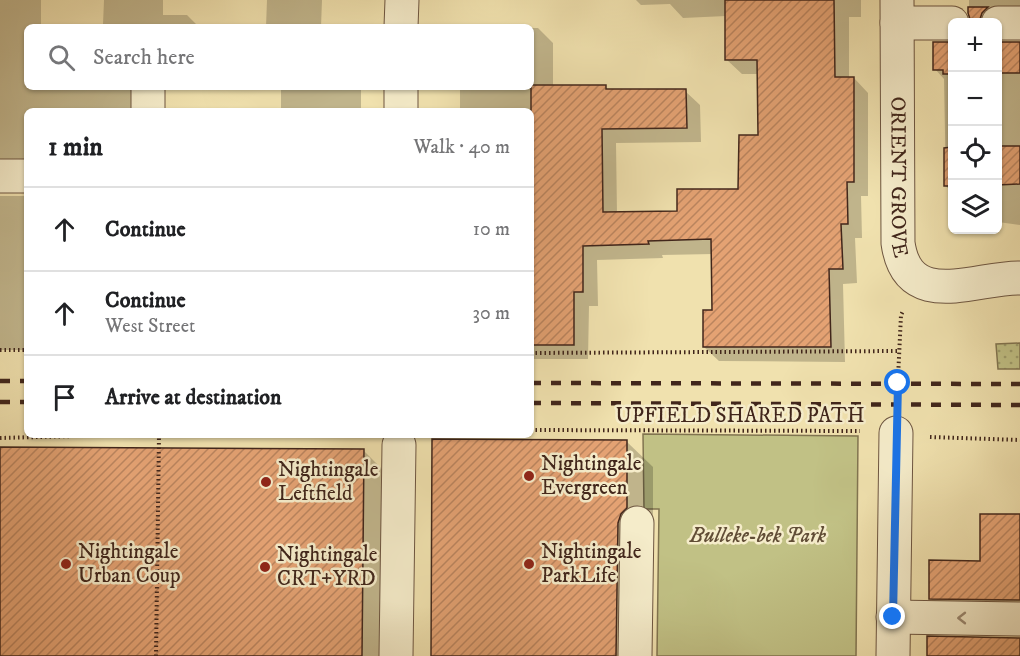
<!DOCTYPE html>
<html lang="en">
<head>
<meta charset="utf-8">
<style>
  body { margin:0; font-family:"IM FELL DW Pica",serif; background:#f2f2f2; color:#202124 }
  .controls { position:absolute; right:18px; top:18px; display:grid; overflow:hidden; border-radius:9px; box-shadow:0 2px 4px #0004 }
  .controls button { width:54px; height:54px; display:grid; place-items:center; padding:0; border:0; border-bottom:2px solid #e0e0e0; background:#fff; color:#202124; font:30px sans-serif }
  .stop { position:absolute; width:18px; height:18px; margin:-14px; border:4px solid #1a73e8; border-radius:50%; background:#fff }
  .stop.end { background:#1a73e8; border-color:#fff; box-shadow:0 2px 6px #0008 }
  .list { margin:0; padding:0; list-style:none }
  h2 { display:flex; justify-content:space-between; align-items:center; height:78px; margin:0; padding:0 24px; font-size:26px }
  h2 small { font-size:20px; font-weight:400; color:#757577 }
  .list li { display:grid; grid-template-columns:39px 1fr auto; gap:18px; align-items:center; box-sizing:border-box; height:84px; padding:0 24px; border-top:2px solid #e0e0e0 }
  .list b { display:block; font-size:22px; white-space:nowrap }
  .list p { margin:0; font-size:20px; white-space:nowrap; color:#757577 }
  .list em { font-size:20px; font-style:normal; color:#757577 }
  .icon { flex:none; width:33px; height:33px; fill:none; stroke:currentColor; stroke-width:2; stroke-linecap:round; stroke-linejoin:round }
  .map { position:relative; flex:none; width:1020px; height:656px; overflow:hidden }
  .search { position:absolute; background:#fff; box-shadow:0 2px 4px #0004; left:24px; top:24px; width:510px; height:66px; display:flex; align-items:center; gap:15px; box-sizing:border-box; padding:0 21px; border-radius:9px; color:#757577; font-size:22px }
  .panel { position:absolute; background:#fff; box-shadow:0 2px 4px #0004; left:24px; top:108px; width:510px; height:330px; border-radius:9px }
  .map>svg:first-child { display:block }
  .grass { fill:url(#grass-dots); stroke:#817450; stroke-width:1.5 }
  .park { fill:#c1c185; stroke:#817450; stroke-width:1.5 }
  .shadow { fill:#0003 }
  .building { fill:url(#building-hatch); stroke:#41261b; stroke-width:1.5 }
  .lines { fill:none; stroke-linecap:round; stroke-linejoin:round }
  .minor-casing { stroke:#6d5540; stroke-width:35 }
  .path { stroke:#41261b; stroke-width:4; stroke-dasharray:1.5 3; stroke-linecap:butt }
  .minor { stroke:#f5ecca; stroke-width:33 }
  .rail { stroke:#41261b; stroke-width:4.5; stroke-dasharray:10 10; stroke-linecap:butt }
  .oneway { stroke:#9b8972 }
  .route { stroke:#1a73e8; stroke-width:8 }
  .poi-dot { fill:#8f2418; stroke:#f5ecca; stroke-width:2 }
  .labels { text-anchor:middle; dominant-baseline:central; stroke-width:5; stroke-linejoin:round; paint-order:stroke }
  .street-label { font-size:21px; fill:#41261b; stroke:#f5ecca }
  .poi-label { font-size:21px; fill:#41261b; stroke:#f5ecca; text-anchor:start }
  .park-label { font-size:21px; font-style:italic; fill:#614d36; stroke:#f5ecca }
</style>
</head>
<body>
<div class="map">
<svg width="1020" height="656" viewBox="0 0 1020 656">
  <defs>
    <pattern id="grass-dots" width="8" height="8" patternUnits="userSpaceOnUse" patternTransform="scale(1.5)"><rect width="8" height="8" fill="#c1c185"/><path d="M2 2h.1M6 6h.1" fill="none" stroke="#9e9d6c" stroke-width="1.8" stroke-linecap="round"/></pattern>
    <pattern id="building-hatch" width="6" height="6" patternUnits="userSpaceOnUse" patternTransform="scale(1.5)"><rect width="6" height="6" fill="#e4a273"/><path d="M-1 1l2-2M0 6l6-6M5 7l2-2" fill="none" stroke="#ba845e"/></pattern>
  </defs>
  <rect width="100%" height="100%" fill="#f0e1ae"/>
  <filter id="stains"><feTurbulence type="fractalNoise" baseFrequency=".00333" numOctaves="4"/><feColorMatrix values="0 0 0 0 .2 0 0 0 0 .09 0 0 0 0 .02 0 0 0 .5 -.17"/></filter>
  <radialGradient id="worn" r=".72"><stop offset=".6" stop-color="#630" stop-opacity="0"/><stop offset="1" stop-color="#630" stop-opacity=".3"/></radialGradient>
  <polygon class="grass" points="1020,343 1020,369 998,369 996,344"/>
  <polygon class="park" points="643,434 858,436 856,656 657,656 659,509 644,509"/>
  <g class="shadow">
    <polygon points="0,0 41,0 41,24 103,24 104,0 163,0 163,15 187,15 199,27 27,27 27,87 154,87 144,111 27,111 27,172 0,181"/>
    <polygon points="267,0 322,0 321,27 266,27"/>
    <polygon points="636,0 861,0 861,17 849,17 849,78 854,78 868,93 868,196 861,196 862,238 855,238 857,283 843,284 845,362 719,361 704,347 714,311 713,254 662,255 663,258 597,260 598,306 589,306 588,359 531,359 531,111 460,111 460,87 531,87 531,28 538,28 553,43 553,87 605,87 608,90 685,91 700,105 701,142 616,143 617,214 679,213 740,190 759,137 758,74 742,74 727,60 726,16 683,18 670,4 641,5"/>
    <polygon points="969,0 1020,0 1020,17 998,22 972,22 969,13"/>
    <polygon points="1020,42 1020,225 998,222 998,43"/>
    <polygon points="935,43 952,43 952,193 946,186 944,79 935,69"/>
    <rect x="281" y="87" width="80" height="24"/>
    <rect x="0" y="196" width="27" height="154"/>
    <polygon points="626,441 653,467 653,534 642,656 432,656"/>
    <polygon points="0,448 364,451 390,477 388,656 0,656"/>
    <polygon points="1020,516 1020,625 956,624 930,598 981,562"/>
  </g>
  <g class="building">
    <polygon points="725,0 834,0 835,77 854,77 854,182 847,182 848,224 841,224 843,269 829,269 831,347 703,347 703,310 712,310 711,239 648,241 649,244 583,246 583,292 574,292 574,345 531,345 531,85 606,85 606,89 686,89 687,128 602,129 603,212 677,211 677,189 738,189 739,135 758,135 757,60 725,60"/>
    <polygon points="968,7 988,7 982,13 979,22 971,22 968,13"/>
    <polygon points="933,42 952,42 952,74 943,74 943,70 933,70"/>
    <rect x="998" y="42" width="22" height="31"/>
    <polygon points="998,146 1020,146 1020,184 998,185"/>
    <polygon points="952,147 952,186 944,186 944,148"/>
    <polygon points="432,439 627,440 627,508 621,514 618,523 616,656 431,656"/>
    <polygon points="0,447 364,449 362,656 0,656"/>
    <polygon points="980,514 1020,514 1020,600 929,599 929,560 980,561"/>
    <polygon points="927,636 1020,638 1020,656 927,656"/>
  </g>
  <g class="lines">
    <defs>
      <g id="minor">
        <path id="s1" d="M897,0L898,243C908,313 976,277 1020,278"/>
        <polyline points="897,23 952,23"/>
        <polyline points="998,23 1020,23"/>
        <polyline points="401,27 402,0"/>
        <polyline points="148,87 148,111"/>
        <polyline points="401,111 401,87"/>
        <polyline points="0,176 27,176"/>
        <polyline points="893,617 1020,619"/>
        <polyline points="396,656 399,445"/>
        <polyline points="635,656 637,523"/>
        <polyline points="893,656 896,433"/>
      </g>
    </defs>
    <use href="#minor" class="minor-casing"/>
    <g class="path">
      <polyline points="0,350 27,350"/>
      <polyline points="531,353 899,351"/>
      <polyline points="897,399 901,315 903,311"/>
      <polyline points="531,430 860,431"/>
      <polyline points="930,437 1020,440"/>
      <polyline points="0,438 114,435"/>
      <polyline points="156,656 159,435"/>
    </g>
    <use href="#minor" class="minor"/>
    <g class="rail">
      <polyline points="0,381 27,381"/>
      <polyline points="531,383 1020,384"/>
      <polyline points="0,402 27,402"/>
      <polyline points="531,403 1020,405"/>
    </g>
  </g>
  <defs><path id="oneway-chevron" d="M-2-3.5L2.5 0L-2 3.5" fill="none" stroke-width="1.6" stroke-linecap="round" stroke-linejoin="round" transform="scale(1.5)"/></defs>
  <use class="oneway" href="#oneway-chevron" transform="translate(962 618) rotate(-180)"/>
  <g class="lines">
    <polyline class="route" points="893,617 898,383"/>
  </g>
  <g class="poi-dot">
    <circle cx="529" cy="476" r="6"/>
    <circle cx="266" cy="482" r="6"/>
    <circle cx="66" cy="564" r="6"/>
    <circle cx="529" cy="564" r="6"/>
    <circle cx="265" cy="567" r="6"/>
  </g>
  <g class="labels">
    <g class="street-label">
      <text stroke="none"><textPath href="#s1" startOffset="177">ORIENT GROVE</textPath></text>
      <text x="740" y="416">UPFIELD SHARED PATH</text>
    </g>
    <g class="poi-label">
      <text x="541" y="464">Nightingale<tspan x="541" dy="24">Evergreen</tspan></text>
      <text x="278" y="470">Nightingale<tspan x="278" dy="24">Leftfield</tspan></text>
      <text x="78" y="552">Nightingale<tspan x="78" dy="24">Urban Coup</tspan></text>
      <text x="541" y="552">Nightingale<tspan x="541" dy="24">ParkLife</tspan></text>
      <text x="277" y="555">Nightingale<tspan x="277" dy="24">CRT+YRD</tspan></text>
    </g>
    <g class="park-label">
      <text x="758" y="536">Bulleke-bek Park</text>
    </g>
  </g>
  <rect width="100%" height="100%" filter="url(#stains)"/>
  <rect width="100%" height="100%" fill="url(#worn)"/>
</svg>
<div class="controls">
<button>+</button>
<button>−</button>
<button><svg class="icon" aria-label="locate" viewBox="0 0 24 24"><circle cx="12" cy="12" r="6"/><path d="M12 2v4M12 18v4M2 12h4M18 12h4"/></svg></button>
<button><svg class="icon" aria-label="layers" viewBox="0 0 24 24"><path d="M12 4l9 5-9 5-9-5zM3 14l9 5 9-5"/></svg></button>
</div>
<div class="stop" style="left:898px;top:383px"></div>
<div class="stop end" style="left:893px;top:617px"></div>
<div class="search"><svg class="icon" aria-label="search" viewBox="0 0 24 24"><circle cx="10" cy="10" r="6"/><path d="M15 15l6 6"/></svg>Search here</div>
<section class="panel">
<h2>1 min<small>Walk · 40 m</small></h2>
<ul class="list">
<li><svg class="icon" aria-label="ahead" viewBox="0 0 24 24"><path d="M12 20V5M6 11l6-6 6 6"/></svg><div><b>Continue</b></div><em>10 m</em></li>
<li><svg class="icon" aria-label="ahead" viewBox="0 0 24 24"><path d="M12 20V5M6 11l6-6 6 6"/></svg><div><b>Continue</b><p>West Street</p></div><em>30 m</em></li>
<li><svg class="icon" aria-label="arrive" viewBox="0 0 24 24"><path d="M6 21V4h12l-3 4 3 4H6"/></svg><div><b>Arrive at destination</b></div></li>
</ul>
</section>
</div>
</body>
</html>
